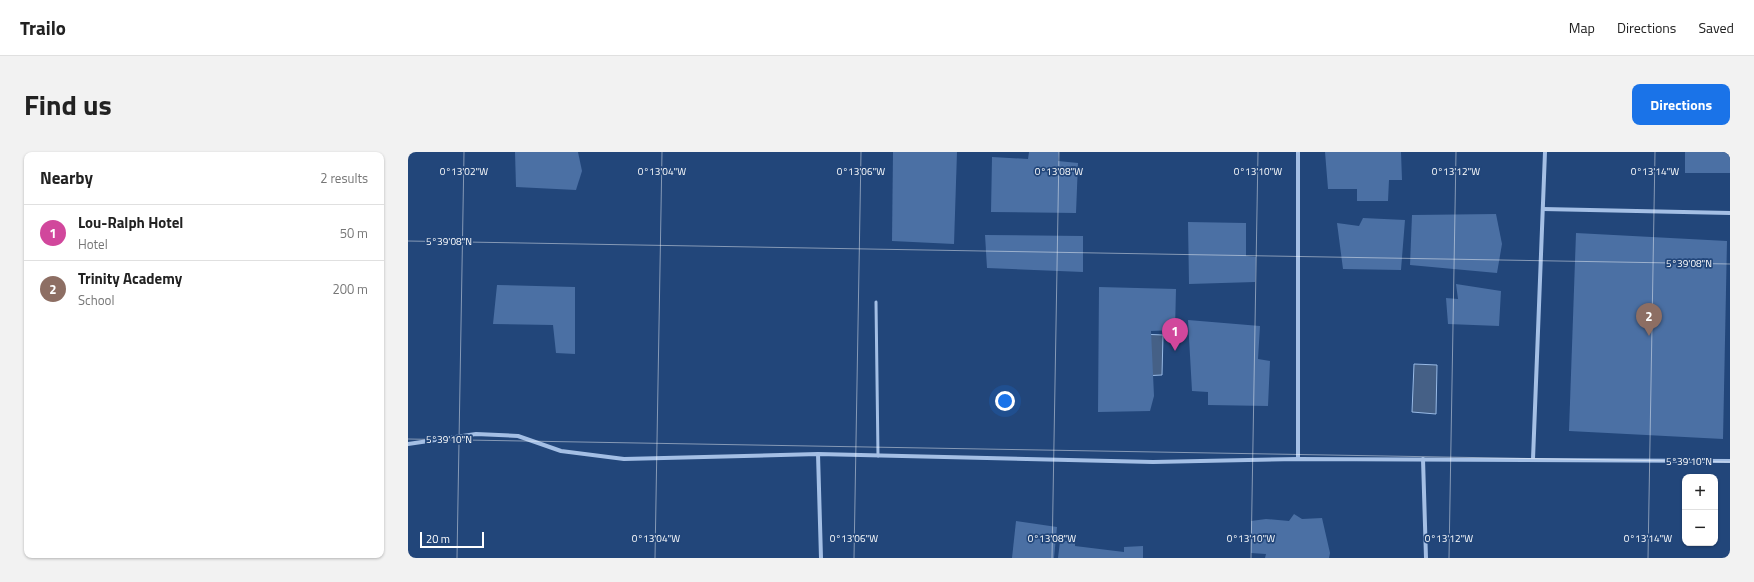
<!DOCTYPE html>
<html lang="en">
<head>
<meta charset="utf-8">
<style>
  body { margin:0; font-family:"Titillium Web",sans-serif; background:#f2f2f2; color:#222 }
  .controls { position:absolute; right:12px; bottom:12px; display:grid; overflow:hidden; border-radius:8px; box-shadow:0 1px 3px #0004 }
  .controls button { width:36px; height:36px; display:grid; place-items:center; padding:0; border:0; border-bottom:1px solid #e0e0e0; background:#fff; color:#222; font:20px sans-serif }
  .scale { position:absolute; left:12px; bottom:10px; width:64px; box-sizing:border-box; padding-left:4px; border:2px solid #fff; border-top:0; font-size:11px; line-height:14px; white-space:nowrap; color:#fff; -webkit-text-stroke:3px #22467a; paint-order:stroke }
  .you { position:absolute; left:597px; top:249px; width:14px; height:14px; margin:-10px; border:3px solid #fff; border-radius:50%; background:#1a73e8; box-shadow:0 0 0 6px #1a73e833 }
  .badge { display:grid; place-items:center; width:26px; height:26px; border-radius:50%; background:#1a73e8; color:#fff; font-size:13px; font-weight:700 }
  .pin { position:absolute; translate:-50% -33px; filter:drop-shadow(0 1px 2px #0008) }
  .pin::after { content:''; position:absolute; top:21px; width:14px; height:12px; background:inherit; clip-path:polygon(0 0,100% 0,50% 100%) }
  .list { margin:0; padding:0; list-style:none }
  h2 { display:flex; justify-content:space-between; align-items:center; height:52px; margin:0; padding:0 16px; font-size:17px }
  h2 small { font-size:13px; font-weight:400; color:#767676 }
  .list li { display:grid; grid-template-columns:26px 1fr auto; gap:12px; align-items:center; box-sizing:border-box; height:56px; padding:0 16px; border-top:1px solid #e0e0e0 }
  .list b { display:block; font-size:15px; white-space:nowrap }
  .list p { margin:0; font-size:13px; white-space:nowrap; color:#767676 }
  .list em { font-size:13px; font-style:normal; color:#767676 }
  .map { position:relative; flex:none; width:1322px; height:406px; overflow:hidden; border-radius:8px }
  header { display:flex; align-items:center; gap:24px; box-sizing:border-box; height:56px; padding:0 20px; background:#fff; border-bottom:1px solid #e0e0e0 }
  header strong { font-size:19px }
  nav { display:flex; gap:22px; margin-inline-start:auto; font-size:14px }
  .intro { display:flex; align-items:center; justify-content:space-between; box-sizing:border-box; height:96px; padding:0 24px }
  h1 { margin:0; font-size:28px }
  .button { padding:10px 18px; border-radius:8px; background:#1a73e8; color:#fff; font-size:14px; font-weight:700 }
  main { display:flex; gap:24px; padding:0 24px }
  aside { flex:1; background:#fff; border-radius:8px; box-shadow:0 1px 3px #0004 }
  .map>svg:first-child { display:block }
  .water { fill:#456086; stroke:#98bae6 }
  .building { fill:#4b70a4 }
  .lines { fill:none; stroke-linecap:round; stroke-linejoin:round }
  .service { stroke:#a4bfe5; stroke-width:3 }
  .minor { stroke:#a4bfe5; stroke-width:4 }
  .ticks { fill:none; stroke:#fff; stroke-width:1; stroke-opacity:0.45 }
  .ticks-label { font-size:10px; text-anchor:middle; fill:#fff; stroke:#22467a; stroke-width:3.5; stroke-linejoin:round; paint-order:stroke }
</style>
</head>
<body>
<header>
<strong>Trailo</strong>
<nav><a>Map</a><a>Directions</a><a>Saved</a></nav>
</header>
<div class="intro"><h1>Find us</h1><a class="button">Directions</a></div>
<main>
<aside>
<h2>Nearby<small>2 results</small></h2>
<ul class="list">
<li><span class="badge" style="background:#d1479c">1</span><div><b>Lou-Ralph Hotel</b><p>Hotel</p></div><em>50 m</em></li>
<li><span class="badge" style="background:#8d6e63">2</span><div><b>Trinity Academy</b><p>School</p></div><em>200 m</em></li>
</ul>
</aside>
<div class="map">
<svg width="1322" height="406" viewBox="0 0 1322 406">
  <rect width="100%" height="100%" fill="#22467a"/>
  <g class="water">
    <polygon points="732,182 755,183 754,223 734,224"/>
    <polygon points="1006,212 1029,213 1028,262 1004,260"/>
  </g>
  <g class="building">
    <polygon points="107,0 170,0 174,19 168,38 108,35"/>
    <polygon points="485,0 549,0 546,92 484,89"/>
    <polygon points="621,0 651,0 650,9 670,11 668,61 583,60 584,5 620,7"/>
    <polygon points="917,0 993,0 994,28 981,28 980,49 949,49 949,37 920,37"/>
    <rect x="1277" y="0" width="45" height="21"/>
    <polygon points="1088,62 1094,92 1089,121 1002,113 1004,63"/>
    <polygon points="955,66 997,68 993,118 935,117 929,71 951,74"/>
    <polygon points="780,70 838,71 838,104 848,105 847,130 781,132"/>
    <polygon points="1168,81 1319,89 1315,287 1161,279"/>
    <polygon points="577,83 675,84 675,120 579,116"/>
    <polygon points="1048,132 1093,139 1091,174 1040,172 1038,146 1050,147"/>
    <polygon points="89,133 167,135 167,202 148,201 145,173 85,172"/>
    <polygon points="691,135 768,137 767,178 743,179 746,244 742,259 690,260"/>
    <polygon points="780,168 852,174 850,207 862,209 860,254 800,253 800,240 784,239"/>
    <polygon points="886,362 894,367 914,366 922,401 921,406 857,406 858,402 843,401 843,369 858,367 881,369"/>
    <polygon points="608,369 649,375 646,406 604,406"/>
    <polygon points="652,389 667,389 667,394 716,400 716,395 735,394 735,406 650,406"/>
  </g>
  <g class="lines">
    <polyline class="service" points="468,150 470,304"/>
    <g class="minor">
      <polyline points="890,0 890,307"/>
      <polyline points="1135,57 1322,61"/>
      <polyline points="0,292 68,282 110,284 153,299 216,307 410,302 745,310 890,307 1322,309"/>
      <polyline points="410,302 413,406"/>
      <polyline points="1015,307 1018,406"/>
      <polyline points="1125,307 1137,0"/>
    </g>
  </g>
  <path class="ticks" d="M0,89L1322,112M0,287L1322,310M49,406L56,0M247,406L254,0M446,406L453,0M644,406L651,0M843,406L850,0M1041,406L1048,0M1240,406L1247,0"/>
  <g class="ticks-label">
    <text x="56" y="23">0°13'02"W</text>
    <text x="254" y="23">0°13'04"W</text>
    <text x="453" y="23">0°13'06"W</text>
    <text x="651" y="23">0°13'08"W</text>
    <text x="850" y="23">0°13'10"W</text>
    <text x="1048" y="23">0°13'12"W</text>
    <text x="1247" y="23">0°13'14"W</text>
    <text x="41" y="93">5°39'08"N</text>
    <text x="1281" y="115">5°39'08"N</text>
    <text x="41" y="291">5°39'10"N</text>
    <text x="1281" y="313">5°39'10"N</text>
    <text x="248" y="390">0°13'04"W</text>
    <text x="446" y="390">0°13'06"W</text>
    <text x="644" y="390">0°13'08"W</text>
    <text x="843" y="390">0°13'10"W</text>
    <text x="1041" y="390">0°13'12"W</text>
    <text x="1240" y="390">0°13'14"W</text>
  </g>
</svg>
<div class="controls">
<button>+</button>
<button>−</button>
</div>
<div class="scale">20 m</div>
<div class="you"></div>
<div class="pin badge" style="left:767px;top:199px;background:#d1479c">1</div>
<div class="pin badge" style="left:1241px;top:184px;background:#8d6e63">2</div>
</div>
</main>
</body>
</html>
